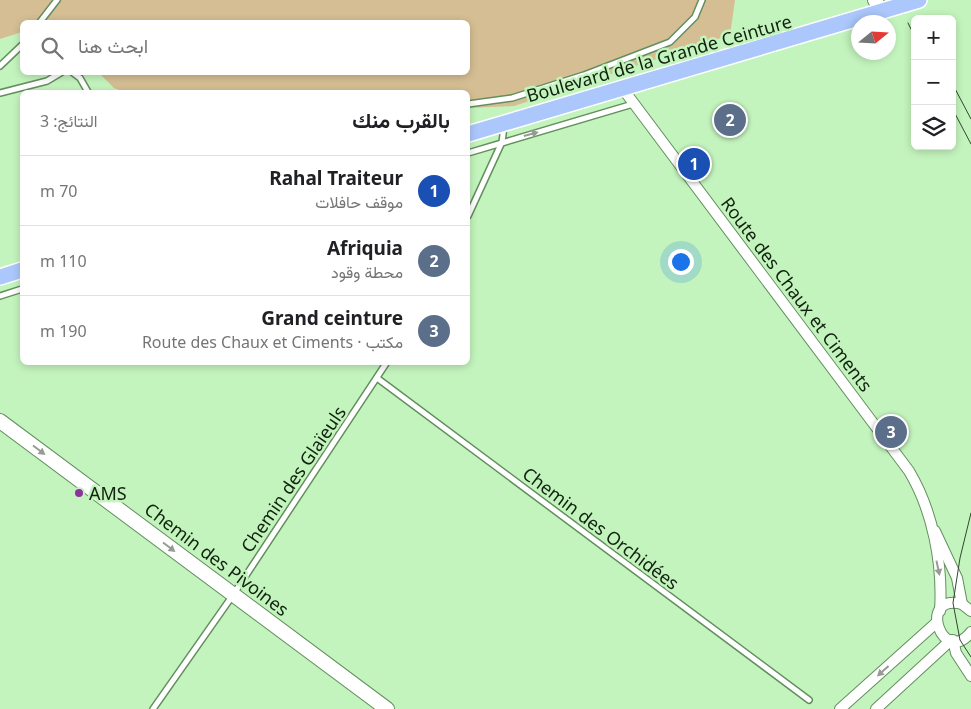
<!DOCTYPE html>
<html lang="ar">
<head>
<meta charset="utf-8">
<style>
  body { margin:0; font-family:"Noto Sans",Vazirmatn,sans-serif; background:#f2f2f2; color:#202124; direction:rtl }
  .controls { position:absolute; right:15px; top:15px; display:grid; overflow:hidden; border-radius:8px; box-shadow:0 2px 8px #0003 }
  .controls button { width:45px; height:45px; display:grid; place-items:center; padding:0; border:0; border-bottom:1px solid #e0e0e0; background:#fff; color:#202124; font:25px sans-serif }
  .compass { position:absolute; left:851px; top:15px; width:45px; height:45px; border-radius:50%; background:#fff; box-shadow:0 2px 8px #0003; rotate:72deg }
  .you { position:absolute; left:680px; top:261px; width:18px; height:18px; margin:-12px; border:4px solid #fff; border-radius:50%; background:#1a73e8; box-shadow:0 0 0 8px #1a73e833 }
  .badge { display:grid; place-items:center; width:32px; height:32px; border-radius:50%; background:#8e319c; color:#fff; font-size:16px; font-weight:700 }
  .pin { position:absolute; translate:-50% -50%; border:2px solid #fff; box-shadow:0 1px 5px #0006 }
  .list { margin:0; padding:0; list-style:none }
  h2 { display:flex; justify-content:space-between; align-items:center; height:65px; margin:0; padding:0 20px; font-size:21px }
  h2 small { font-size:16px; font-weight:400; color:#757577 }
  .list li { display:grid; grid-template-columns:32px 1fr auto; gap:15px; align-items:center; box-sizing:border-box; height:70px; padding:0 20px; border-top:1px solid #e0e0e0 }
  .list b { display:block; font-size:19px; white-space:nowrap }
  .list p { margin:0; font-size:16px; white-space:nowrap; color:#757577 }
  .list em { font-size:16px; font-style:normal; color:#757577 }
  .icon { flex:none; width:28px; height:28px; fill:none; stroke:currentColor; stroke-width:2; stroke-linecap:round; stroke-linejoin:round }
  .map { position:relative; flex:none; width:971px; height:709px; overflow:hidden; direction:ltr }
  .search { position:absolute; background:#fff; box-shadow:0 2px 8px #0003; left:20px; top:20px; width:450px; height:55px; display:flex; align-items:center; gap:12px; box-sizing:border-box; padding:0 18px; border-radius:8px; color:#757577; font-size:19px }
  .panel { position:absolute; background:#fff; box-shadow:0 2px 8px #0003; left:20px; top:90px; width:450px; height:275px; border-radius:8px; direction:rtl }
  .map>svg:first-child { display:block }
  .green { fill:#d5be93 }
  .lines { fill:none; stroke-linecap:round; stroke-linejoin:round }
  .lane-casing { stroke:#638f5e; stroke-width:8 }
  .street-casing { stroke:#638f5e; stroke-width:12 }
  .secondary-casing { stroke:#638f5e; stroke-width:16 }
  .primary-casing { stroke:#fff; stroke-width:18 }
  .lane { stroke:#fff; stroke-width:5 }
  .street { stroke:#fff; stroke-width:10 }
  .secondary { stroke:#fff; stroke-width:14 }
  .primary { stroke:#acc7fb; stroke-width:15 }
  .tram { stroke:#31472e; stroke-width:1 }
  .oneway { fill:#949c93 }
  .poi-dot { fill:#8e319c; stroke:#c4f4be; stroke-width:2 }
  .labels { text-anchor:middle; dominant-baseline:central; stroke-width:5; stroke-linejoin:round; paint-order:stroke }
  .street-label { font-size:18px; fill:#11220f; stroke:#c4f4be }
  .poi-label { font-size:18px; fill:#11220f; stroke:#c4f4be; text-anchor:start }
</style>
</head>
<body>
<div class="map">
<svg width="971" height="709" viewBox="0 0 971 709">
  <rect width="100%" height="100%" fill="#c4f4be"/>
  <polygon class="green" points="0,0 735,0 730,35 514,106 468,108 468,92 124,92 114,88 99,73 468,72 468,22 54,21 22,22 22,32 0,39"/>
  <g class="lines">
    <defs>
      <g id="lane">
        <polyline points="40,22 57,0"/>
        <polyline points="0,66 22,45"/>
        <polyline points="72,72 80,78 88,92"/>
        <polyline points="0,93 47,81 62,72"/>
        <polyline points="468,104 512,98 584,75 670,42 695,17 702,0"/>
        <polyline points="468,153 633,104"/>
        <polyline points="468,216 502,142 504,127"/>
        <polyline points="0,296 22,289"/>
        <polyline points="377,378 809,700"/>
        <polyline points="153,709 233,595 387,362"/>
      </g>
      <g id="street">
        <path d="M623,89L909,471C933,511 943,564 940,611"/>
        <polyline points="935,531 957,578 962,604"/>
        <path d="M971,611L962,604C916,593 943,668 971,632"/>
        <polyline points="953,640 956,653 971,676"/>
        <polyline points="840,709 936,623"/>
        <polyline points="876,709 951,640"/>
      </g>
      <g id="secondary">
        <polyline points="875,0 881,11"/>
        <polyline points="0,421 387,709"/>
      </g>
      <g id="primary">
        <polyline points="468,134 919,0"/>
        <polyline points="0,277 22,270"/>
      </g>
    </defs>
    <use href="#lane" class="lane-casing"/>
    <use href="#street" class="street-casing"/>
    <use href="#secondary" class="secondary-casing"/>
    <use href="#primary" class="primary-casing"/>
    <use href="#lane" class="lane"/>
    <use href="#street" class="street"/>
    <use href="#secondary" class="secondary"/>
    <use href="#primary" class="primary"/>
    <g class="tram">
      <polyline points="908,23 915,37"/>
      <polyline points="952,83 971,119"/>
      <polyline points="952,108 971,144"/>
      <polyline points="971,513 960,558 953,603 960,640 971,657"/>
    </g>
  </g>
  <defs><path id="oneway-solid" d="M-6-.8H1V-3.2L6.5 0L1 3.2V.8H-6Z" transform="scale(1.25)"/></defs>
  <g class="oneway">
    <use href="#oneway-solid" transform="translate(531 134) rotate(-15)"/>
    <use href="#oneway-solid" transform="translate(39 450) rotate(37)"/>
    <use href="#oneway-solid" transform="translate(169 547) rotate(37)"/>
    <use href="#oneway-solid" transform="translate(938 568) rotate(78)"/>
    <use href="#oneway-solid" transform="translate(883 671) rotate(138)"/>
  </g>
  <circle class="poi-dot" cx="79" cy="493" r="5"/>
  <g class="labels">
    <g class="street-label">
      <text transform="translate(659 58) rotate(-16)">Boulevard de la Grande Ceinture</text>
      <text transform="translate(797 294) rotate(53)">Route des Chaux et Ciments</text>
      <text transform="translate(293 479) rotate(-56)">Chemin des Glaïeuls</text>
      <text transform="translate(601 528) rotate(37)">Chemin des Orchidées</text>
      <text transform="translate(217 559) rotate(37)">Chemin des Pivoines</text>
    </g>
    <g class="poi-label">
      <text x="89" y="493">AMS</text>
    </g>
  </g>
</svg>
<div class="controls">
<button>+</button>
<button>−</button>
<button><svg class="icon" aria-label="layers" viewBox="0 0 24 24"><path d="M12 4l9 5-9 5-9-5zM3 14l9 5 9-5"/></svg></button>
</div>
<svg class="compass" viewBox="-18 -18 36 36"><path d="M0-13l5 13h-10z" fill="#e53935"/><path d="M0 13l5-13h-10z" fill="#757577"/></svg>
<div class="you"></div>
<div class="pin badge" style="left:694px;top:164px;background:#1a4fb4">1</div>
<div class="pin badge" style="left:730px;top:120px;background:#5c6f8a">2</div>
<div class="pin badge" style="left:891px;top:432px;background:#5c6f8a">3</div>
<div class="search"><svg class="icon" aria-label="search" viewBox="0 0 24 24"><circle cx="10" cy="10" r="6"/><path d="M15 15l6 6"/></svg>ابحث هنا</div>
<section class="panel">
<h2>بالقرب منك<small>النتائج: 3</small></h2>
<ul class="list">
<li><span class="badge" style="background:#1a4fb4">1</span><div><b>Rahal Traiteur</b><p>موقف حافلات</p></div><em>70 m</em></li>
<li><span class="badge" style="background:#5c6f8a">2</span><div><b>Afriquia</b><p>محطة وقود</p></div><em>110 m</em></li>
<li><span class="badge" style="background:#5c6f8a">3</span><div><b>Grand ceinture</b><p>مكتب · Route des Chaux et Ciments</p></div><em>190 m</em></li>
</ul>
</section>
</div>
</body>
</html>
